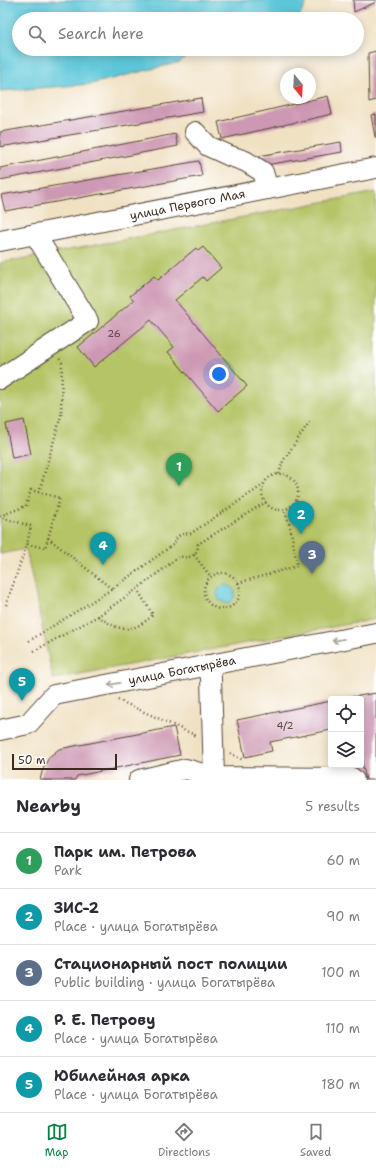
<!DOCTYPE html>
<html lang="en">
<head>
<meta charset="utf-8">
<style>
  body { margin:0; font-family:"Shantell Sans",sans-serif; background:#f2f2f3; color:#2b2b33 }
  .controls { position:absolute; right:12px; bottom:12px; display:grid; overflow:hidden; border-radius:4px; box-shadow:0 2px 10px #0003 }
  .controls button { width:36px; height:36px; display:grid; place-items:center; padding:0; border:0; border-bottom:1px solid #e1e1e2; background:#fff; color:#2b2b33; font:20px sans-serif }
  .compass { position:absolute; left:280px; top:68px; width:36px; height:36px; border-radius:50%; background:#fff; box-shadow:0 2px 10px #0003; rotate:162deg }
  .scale { position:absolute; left:12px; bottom:10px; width:105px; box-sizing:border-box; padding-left:4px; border:2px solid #3b2a1e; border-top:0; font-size:11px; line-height:14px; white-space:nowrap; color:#3b2a1e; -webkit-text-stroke:3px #fff; paint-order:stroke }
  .you { position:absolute; left:219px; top:374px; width:14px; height:14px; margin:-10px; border:3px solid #fff; border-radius:50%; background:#1a73e8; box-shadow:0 0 0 6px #1a73e833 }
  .badge { display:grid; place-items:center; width:26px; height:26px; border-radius:50%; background:#0b8043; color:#fff; font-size:13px; font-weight:700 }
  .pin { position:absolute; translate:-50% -33px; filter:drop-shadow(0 1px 2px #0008) }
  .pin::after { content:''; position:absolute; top:21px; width:14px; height:12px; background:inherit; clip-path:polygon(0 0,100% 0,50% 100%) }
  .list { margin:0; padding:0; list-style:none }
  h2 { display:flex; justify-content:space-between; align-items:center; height:52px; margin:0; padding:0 16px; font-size:17px }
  h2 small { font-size:13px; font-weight:400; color:#7c7c81 }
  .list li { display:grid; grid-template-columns:26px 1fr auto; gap:12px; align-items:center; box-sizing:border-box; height:56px; padding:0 16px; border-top:1px solid #e1e1e2 }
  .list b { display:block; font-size:15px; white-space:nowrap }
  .list p { margin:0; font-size:13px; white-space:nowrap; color:#7c7c81 }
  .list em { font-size:13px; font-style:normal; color:#7c7c81 }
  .icon { flex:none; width:22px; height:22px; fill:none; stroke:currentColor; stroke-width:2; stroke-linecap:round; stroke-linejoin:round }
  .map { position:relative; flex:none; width:376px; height:780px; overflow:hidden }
  .search { position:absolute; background:#fff; box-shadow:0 2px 10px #0003; left:12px; right:12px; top:12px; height:44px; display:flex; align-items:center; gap:10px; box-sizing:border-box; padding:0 14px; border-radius:22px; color:#7c7c81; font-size:15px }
  .sheet { height:332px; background:#fff }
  nav { display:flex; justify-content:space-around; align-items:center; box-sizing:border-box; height:56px; border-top:1px solid #e1e1e2; background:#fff; font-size:11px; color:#7c7c81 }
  nav a { display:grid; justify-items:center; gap:2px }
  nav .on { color:#0b8043 }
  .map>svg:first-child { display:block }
  .green { fill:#b5c466; stroke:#787742 }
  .water { fill:#5dc7d9; stroke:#4c787c }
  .building { fill:#cd98b3 }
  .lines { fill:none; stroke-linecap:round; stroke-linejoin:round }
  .minor-casing { stroke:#564537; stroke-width:22 }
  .path { stroke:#564537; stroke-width:2.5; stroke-dasharray:1 3; stroke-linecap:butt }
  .minor { stroke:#fff; stroke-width:20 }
  .oneway { stroke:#a79f9a }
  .labels { text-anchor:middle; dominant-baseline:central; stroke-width:3; stroke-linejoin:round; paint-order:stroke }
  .number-label { font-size:10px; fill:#604643 }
  .street-label { font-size:12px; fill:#3b2a1e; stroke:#fff }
</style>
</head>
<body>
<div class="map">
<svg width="376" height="780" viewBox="0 0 376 780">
  <rect width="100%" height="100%" fill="#fff"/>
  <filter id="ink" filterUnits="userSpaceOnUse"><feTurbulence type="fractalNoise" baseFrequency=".025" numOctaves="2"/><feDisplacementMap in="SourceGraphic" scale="8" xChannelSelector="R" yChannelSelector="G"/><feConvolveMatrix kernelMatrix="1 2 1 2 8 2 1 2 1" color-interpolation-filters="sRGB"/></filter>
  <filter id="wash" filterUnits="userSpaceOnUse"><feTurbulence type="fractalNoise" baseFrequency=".012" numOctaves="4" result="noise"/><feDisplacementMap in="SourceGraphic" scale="16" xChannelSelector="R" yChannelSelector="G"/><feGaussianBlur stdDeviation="0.9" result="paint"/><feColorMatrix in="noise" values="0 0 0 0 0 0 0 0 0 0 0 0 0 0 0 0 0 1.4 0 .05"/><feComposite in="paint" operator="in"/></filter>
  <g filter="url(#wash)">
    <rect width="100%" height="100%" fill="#f0e1c3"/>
    <polygon class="green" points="376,192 376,619 53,679 26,549 0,554 0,263"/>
    <g class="water">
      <polygon points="0,0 308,0 298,19 19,19 19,49 197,49 180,62 91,84 0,91"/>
      <circle cx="226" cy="594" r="9"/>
    </g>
    <g id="blocks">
      <g class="building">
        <polygon points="353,0 376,0 376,2 354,12"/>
        <polygon points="376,51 376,100 369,102 368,53"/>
        <polygon points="328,96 332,114 222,139 218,122"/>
        <polygon points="201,98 203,112 0,147 0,132"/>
        <polygon points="376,114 376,137 375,137 371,115"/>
        <polygon points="175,134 178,146 0,180 0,168"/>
        <polygon points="341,142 342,152 254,167 252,157"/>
        <polygon points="199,161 202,176 5,211 1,195"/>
        <polygon points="203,247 221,268 206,281 203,277 175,300 247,386 218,411 168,352 174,347 151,320 94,367 78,347 134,300 130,296 154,276 158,280 196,248 198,251"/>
        <polygon points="24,420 31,454 12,458 6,424"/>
        <polygon points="376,693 376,780 366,780 361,757 361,699 347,698"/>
        <polygon points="331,701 331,730 270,742 272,751 245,757 237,720"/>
        <polygon points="174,727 180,755 77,776 75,780 40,780 42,772 49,757 59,749"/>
      </g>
    </g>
  </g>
  <g filter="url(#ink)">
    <use href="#blocks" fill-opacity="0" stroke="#564537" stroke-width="1"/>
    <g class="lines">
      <defs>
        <g id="minor">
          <polyline points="195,132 208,146 230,156 245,161 263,172 268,189"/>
          <path id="s1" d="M0,241L376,168"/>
          <polyline points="0,379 88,321 35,234"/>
          <polyline points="208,665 211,678 214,777"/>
          <path id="s2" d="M0,730L28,724L54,695L376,633"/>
          <polyline points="139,780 186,769 214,777 352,778 354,780"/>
        </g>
      </defs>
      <use href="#minor" class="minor-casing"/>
      <g class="path">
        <polyline points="279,474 283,461 310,421"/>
        <circle cx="280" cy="492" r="18"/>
        <polyline points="39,492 61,416 62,363 59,358"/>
        <polyline points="0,516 26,506 31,490 60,498 45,548 27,544 31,526 0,517"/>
        <polyline points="48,538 112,589"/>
        <polyline points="194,555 211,577"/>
        <circle cx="222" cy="591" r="18"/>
        <polyline points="238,583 297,566 291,530 284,509"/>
        <polyline points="6,605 27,544"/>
        <path d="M98,616C120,632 132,634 153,615L137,589"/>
        <path d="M29,641L112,589L174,544C176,536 182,532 190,534L263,485"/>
        <path d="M34,651L98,616L137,589L180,556C189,560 198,555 198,544L266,502"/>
        <polyline points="118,700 197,736"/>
        <polyline points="230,753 243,760"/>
      </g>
      <use href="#minor" class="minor"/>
    </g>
    <defs><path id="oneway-shaft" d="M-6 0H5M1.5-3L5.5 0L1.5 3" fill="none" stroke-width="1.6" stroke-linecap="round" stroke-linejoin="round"/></defs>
    <g class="oneway">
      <use href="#oneway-shaft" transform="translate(338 640) rotate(169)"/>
      <use href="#oneway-shaft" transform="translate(114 684) rotate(169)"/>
    </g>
  </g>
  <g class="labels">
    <g class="number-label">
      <text x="114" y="333">26</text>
      <text x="285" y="725">4/2</text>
    </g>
    <g class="street-label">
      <text stroke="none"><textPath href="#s1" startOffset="191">улица Первого Мая</textPath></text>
      <text stroke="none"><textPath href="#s2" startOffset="198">улица Богатырёва</textPath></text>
    </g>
  </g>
</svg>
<div class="controls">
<button><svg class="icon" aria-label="locate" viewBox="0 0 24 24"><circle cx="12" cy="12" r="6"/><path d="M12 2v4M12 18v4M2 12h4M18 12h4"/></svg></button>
<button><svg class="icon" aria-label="layers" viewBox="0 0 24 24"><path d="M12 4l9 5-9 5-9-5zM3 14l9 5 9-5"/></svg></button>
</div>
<svg class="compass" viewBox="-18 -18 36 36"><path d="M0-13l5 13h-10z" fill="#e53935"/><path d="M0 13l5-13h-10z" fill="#7c7c81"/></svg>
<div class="scale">50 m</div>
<div class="you"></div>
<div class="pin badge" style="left:179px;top:486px;background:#2e9e5b">1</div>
<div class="pin badge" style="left:301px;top:534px;background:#0f9aa8">2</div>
<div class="pin badge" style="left:312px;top:574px;background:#5c6f8a">3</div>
<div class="pin badge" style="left:103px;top:565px;background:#0f9aa8">4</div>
<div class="pin badge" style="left:22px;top:701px;background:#0f9aa8">5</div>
<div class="search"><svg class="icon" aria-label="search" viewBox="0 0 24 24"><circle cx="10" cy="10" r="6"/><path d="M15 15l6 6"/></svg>Search here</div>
</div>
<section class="sheet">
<h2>Nearby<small>5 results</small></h2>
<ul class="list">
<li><span class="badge" style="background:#2e9e5b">1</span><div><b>Парк им. Петрова</b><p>Park</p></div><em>60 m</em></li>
<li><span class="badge" style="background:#0f9aa8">2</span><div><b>ЗИС-2</b><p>Place · улица Богатырёва</p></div><em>90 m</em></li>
<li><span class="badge" style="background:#5c6f8a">3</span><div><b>Стационарный пост полиции</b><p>Public building · улица Богатырёва</p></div><em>100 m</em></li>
<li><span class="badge" style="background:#0f9aa8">4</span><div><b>Р. Е. Петрову</b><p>Place · улица Богатырёва</p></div><em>110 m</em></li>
<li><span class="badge" style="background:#0f9aa8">5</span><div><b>Юбилейная арка</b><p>Place · улица Богатырёва</p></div><em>180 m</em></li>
</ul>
</section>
<nav>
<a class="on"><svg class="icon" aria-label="map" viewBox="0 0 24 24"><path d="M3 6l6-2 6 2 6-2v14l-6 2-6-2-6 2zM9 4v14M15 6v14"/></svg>Map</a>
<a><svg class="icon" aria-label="directions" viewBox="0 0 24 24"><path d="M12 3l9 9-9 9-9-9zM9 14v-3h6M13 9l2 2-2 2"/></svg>Directions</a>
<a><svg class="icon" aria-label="saved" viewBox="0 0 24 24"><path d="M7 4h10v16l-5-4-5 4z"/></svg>Saved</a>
</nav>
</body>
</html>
